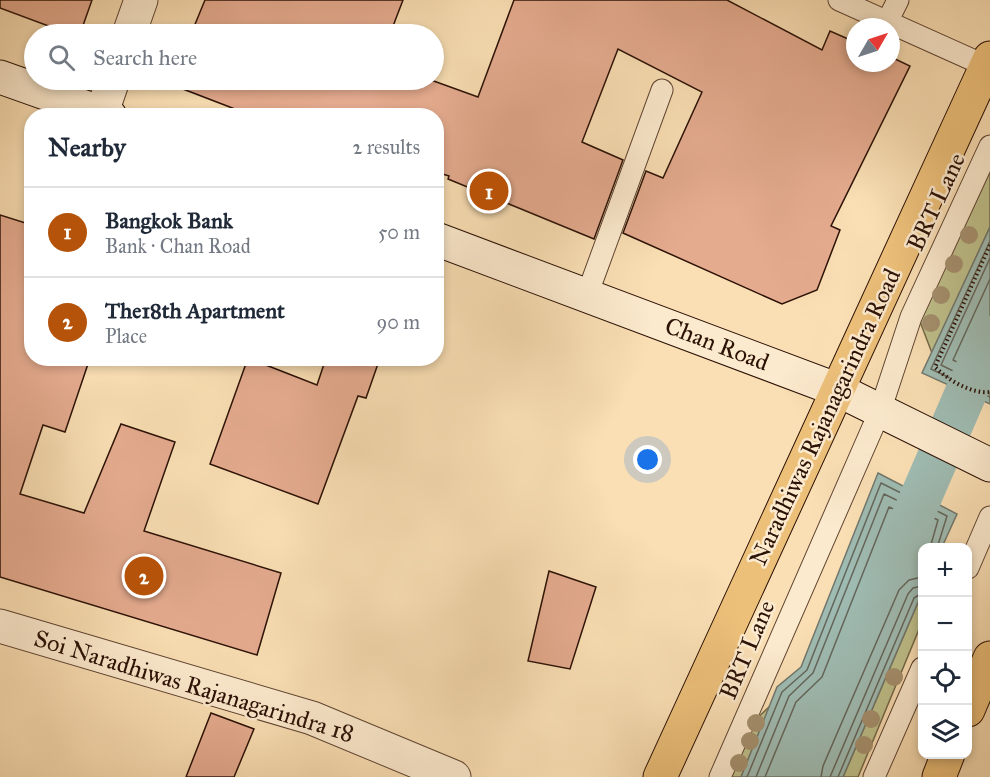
<!DOCTYPE html>
<html lang="en">
<head>
<meta charset="utf-8">
<style>
  body { margin:0; font-family:"IM FELL Great Primer",serif; background:#f2f2f3; color:#1f2937 }
  .controls { position:absolute; right:18px; bottom:18px; display:grid; overflow:hidden; border-radius:12px; box-shadow:0 3px 9px #0003 }
  .controls button { width:54px; height:54px; display:grid; place-items:center; padding:0; border:0; border-bottom:2px solid #e0e1e3; background:#fff; color:#1f2937; font:30px sans-serif }
  .compass { position:absolute; left:846px; top:18px; width:54px; height:54px; border-radius:50%; background:#fff; box-shadow:0 3px 9px #0003; rotate:51deg }
  .you { position:absolute; left:648px; top:460px; width:21px; height:21px; margin:-15px; border:4px solid #fff; border-radius:50%; background:#1a73e8; box-shadow:0 0 0 9px #1a73e833 }
  .badge { display:grid; place-items:center; width:39px; height:39px; border-radius:50%; background:#b45309; color:#fff; font-size:20px; font-weight:700 }
  .pin { position:absolute; translate:-50% -50%; border:3px solid #fff; box-shadow:0 2px 6px #0006 }
  .list { margin:0; padding:0; list-style:none }
  h2 { display:flex; justify-content:space-between; align-items:center; height:78px; margin:0; padding:0 24px; font-size:26px }
  h2 small { font-size:20px; font-weight:400; color:#747a83 }
  .list li { display:grid; grid-template-columns:39px 1fr auto; gap:18px; align-items:center; box-sizing:border-box; height:90px; padding:0 24px; border-top:2px solid #e0e1e3 }
  .list b { display:block; font-size:22px; white-space:nowrap }
  .list p { margin:0; font-size:20px; white-space:nowrap; color:#747a83 }
  .list em { font-size:20px; font-style:normal; color:#747a83 }
  .icon { flex:none; width:33px; height:33px; fill:none; stroke:currentColor; stroke-width:2; stroke-linecap:round; stroke-linejoin:round }
  .map { position:relative; flex:none; width:990px; height:777px; overflow:hidden }
  .search { position:absolute; background:#fff; box-shadow:0 3px 9px #0003; left:24px; top:24px; width:420px; height:66px; display:flex; align-items:center; gap:15px; box-sizing:border-box; padding:0 21px; border-radius:33px; color:#747a83; font-size:22px }
  .panel { position:absolute; background:#fff; box-shadow:0 3px 9px #0003; left:24px; top:108px; width:420px; height:258px; border-radius:24px }
  .map>svg:first-child { display:block }
  .green { fill:#bfc18c; stroke:#756949; stroke-width:1.5 }
  .water { fill:#9fbcb3; stroke:#71786e; stroke-width:1.5 }
  .lines { fill:none; stroke-linecap:round; stroke-linejoin:round }
  .shore { stroke:#65665c; stroke-width:1.5 }
  .canal { stroke:#9fbcb3; stroke-width:42 }
  .building { fill:#e5ab8f; stroke:#2b1106; stroke-width:1.5 }
  .service-casing { stroke:#5f4432; stroke-width:23 }
  .minor-casing { stroke:#5f4432; stroke-width:35 }
  .secondary-casing { stroke:#2b1106; stroke-width:35 }
  .primary-casing { stroke:#2b1106; stroke-width:35 }
  .path { stroke:#2b1106; stroke-width:4; stroke-dasharray:1.5 3; stroke-linecap:butt }
  .service { stroke:#fceace; stroke-width:21 }
  .minor { stroke:#fceace; stroke-width:33 }
  .secondary { stroke:#fceace; stroke-width:33 }
  .primary { stroke:#edc07a; stroke-width:33 }
  .tree { fill:#a5906e }
  .labels { text-anchor:middle; dominant-baseline:central; stroke-width:5; stroke-linejoin:round; paint-order:stroke }
  .street-label { font-size:24px; fill:#2b1106; stroke:#fceace }
</style>
</head>
<body>
<div class="map">
<svg width="990" height="777" viewBox="0 0 990 777">
  <rect width="100%" height="100%" fill="#fadfb4"/>
  <filter id="stains"><feTurbulence type="fractalNoise" baseFrequency=".00333" numOctaves="4"/><feColorMatrix values="0 0 0 0 .2 0 0 0 0 .09 0 0 0 0 .02 0 0 0 .5 -.17"/></filter>
  <radialGradient id="worn" r=".72"><stop offset=".6" stop-color="#630" stop-opacity="0"/><stop offset="1" stop-color="#630" stop-opacity=".3"/></radialGradient>
  <g class="green">
    <polygon points="990,164 990,227 932,353 919,319"/>
    <polygon points="922,593 922,622 858,777 843,777"/>
    <polygon points="770,706 741,777 729,777 750,725"/>
  </g>
  <g class="water">
    <polygon points="990,227 990,404 922,373"/>
    <polygon points="878,473 957,514 942,547 922,548 922,593 843,777 741,777 777,687 801,667"/>
  </g>
  <g class="lines">
    <g class="shore">
      <polyline points="990,241 931,369 990,397"/>
      <polyline points="990,258 941,365 990,389"/>
      <polyline points="990,279 953,360 990,379"/>
      <polyline points="747,777 782,692 807,670 881,483 947,516 937,548"/>
      <polyline points="756,777 789,696 813,673 884,494 938,520 930,548"/>
      <polyline points="765,777 796,702 822,677 889,507 926,524 921,542 922,555"/>
      <polyline points="821,777 823,766 899,590 909,580 922,577"/>
      <polyline points="830,777 908,594 913,588 922,586"/>
      <polyline points="838,777 914,598 922,593"/>
    </g>
    <polyline class="canal" points="898,550 990,337"/>
  </g>
  <g class="building">
    <polygon points="0,0 92,0 80,34 70,34 0,8"/>
    <polygon points="205,0 403,0 390,34 191,34"/>
    <polygon points="514,0 727,0 822,50 830,31 855,42 855,63 891,63 891,57 910,66 831,226 840,230 817,290 782,304 623,233 646,171 663,178 702,92 618,49 582,142 623,160 594,239 448,179 449,176 436,172 436,116 253,116 170,84 172,80 431,80 478,97"/>
    <polygon points="0,215 32,225 32,358 90,358 65,432 43,425 20,494 84,513 121,424 175,442 144,531 281,573 257,655 0,577"/>
    <polygon points="248,358 317,385 326,358 380,358 366,398 358,396 318,504 210,464"/>
    <polygon points="549,571 596,587 570,669 528,661"/>
    <polygon points="211,713 254,729 234,777 186,777"/>
  </g>
  <g class="lines">
    <defs>
      <g id="service">
        <polyline points="839,0 986,66"/>
        <polyline points="888,20 898,0"/>
        <polyline points="587,295 662,90"/>
        <polyline points="968,568 990,517"/>
        <polyline points="720,777 880,411 911,317 990,146"/>
        <polyline points="874,777 922,668"/>
      </g>
      <g id="minor">
        <polyline points="129,34 141,0"/>
        <polyline points="102,112 113,80"/>
        <polyline points="0,626 312,718 454,777"/>
      </g>
      <g id="secondary">
        <polyline points="0,77 110,116"/>
        <polyline points="436,239 838,390 990,465"/>
      </g>
      <g id="primary">
        <polyline points="968,710 990,658"/>
        <polyline points="660,777 990,58"/>
        <polyline points="939,777 948,754"/>
      </g>
    </defs>
    <use href="#service" class="service-casing"/>
    <use href="#minor" class="minor-casing"/>
    <use href="#secondary" class="secondary-casing"/>
    <use href="#primary" class="primary-casing"/>
    <path class="path" d="M990,245L935,367C948,380 971,394 990,392"/>
    <use href="#service" class="service"/>
    <use href="#minor" class="minor"/>
    <use href="#secondary" class="secondary"/>
    <use href="#primary" class="primary"/>
  </g>
  <g class="tree">
    <circle cx="969" cy="235" r="9"/>
    <circle cx="954" cy="264" r="9"/>
    <circle cx="941" cy="295" r="9"/>
    <circle cx="931" cy="323" r="9"/>
    <circle cx="894" cy="677" r="9"/>
    <circle cx="871" cy="719" r="9"/>
    <circle cx="756" cy="723" r="9"/>
    <circle cx="750" cy="741" r="9"/>
    <circle cx="864" cy="745" r="9"/>
    <circle cx="739" cy="763" r="9"/>
  </g>
  <g class="labels">
    <g class="street-label">
      <text transform="translate(936 202) rotate(-65)">BRT Lane</text>
      <text transform="translate(717 344) rotate(21)">Chan Road</text>
      <text transform="translate(825 417) rotate(-65)">Naradhiwas Rajanagarindra Road</text>
      <text transform="translate(747 650) rotate(-67)">BRT Lane</text>
      <text transform="translate(194 686) rotate(17)">Soi Naradhiwas Rajanagarindra 18</text>
    </g>
  </g>
  <rect width="100%" height="100%" filter="url(#stains)"/>
  <rect width="100%" height="100%" fill="url(#worn)"/>
</svg>
<div class="controls">
<button>+</button>
<button>−</button>
<button><svg class="icon" aria-label="locate" viewBox="0 0 24 24"><circle cx="12" cy="12" r="6"/><path d="M12 2v4M12 18v4M2 12h4M18 12h4"/></svg></button>
<button><svg class="icon" aria-label="layers" viewBox="0 0 24 24"><path d="M12 4l9 5-9 5-9-5zM3 14l9 5 9-5"/></svg></button>
</div>
<svg class="compass" viewBox="-18 -18 36 36"><path d="M0-13l5 13h-10z" fill="#e53935"/><path d="M0 13l5-13h-10z" fill="#747a83"/></svg>
<div class="you"></div>
<div class="pin badge" style="left:489px;top:191px">1</div>
<div class="pin badge" style="left:144px;top:576px">2</div>
<div class="search"><svg class="icon" aria-label="search" viewBox="0 0 24 24"><circle cx="10" cy="10" r="6"/><path d="M15 15l6 6"/></svg>Search here</div>
<section class="panel">
<h2>Nearby<small>2 results</small></h2>
<ul class="list">
<li><span class="badge">1</span><div><b>Bangkok Bank</b><p>Bank · Chan Road</p></div><em>50 m</em></li>
<li><span class="badge">2</span><div><b>The18th Apartment</b><p>Place</p></div><em>90 m</em></li>
</ul>
</section>
</div>
</body>
</html>
